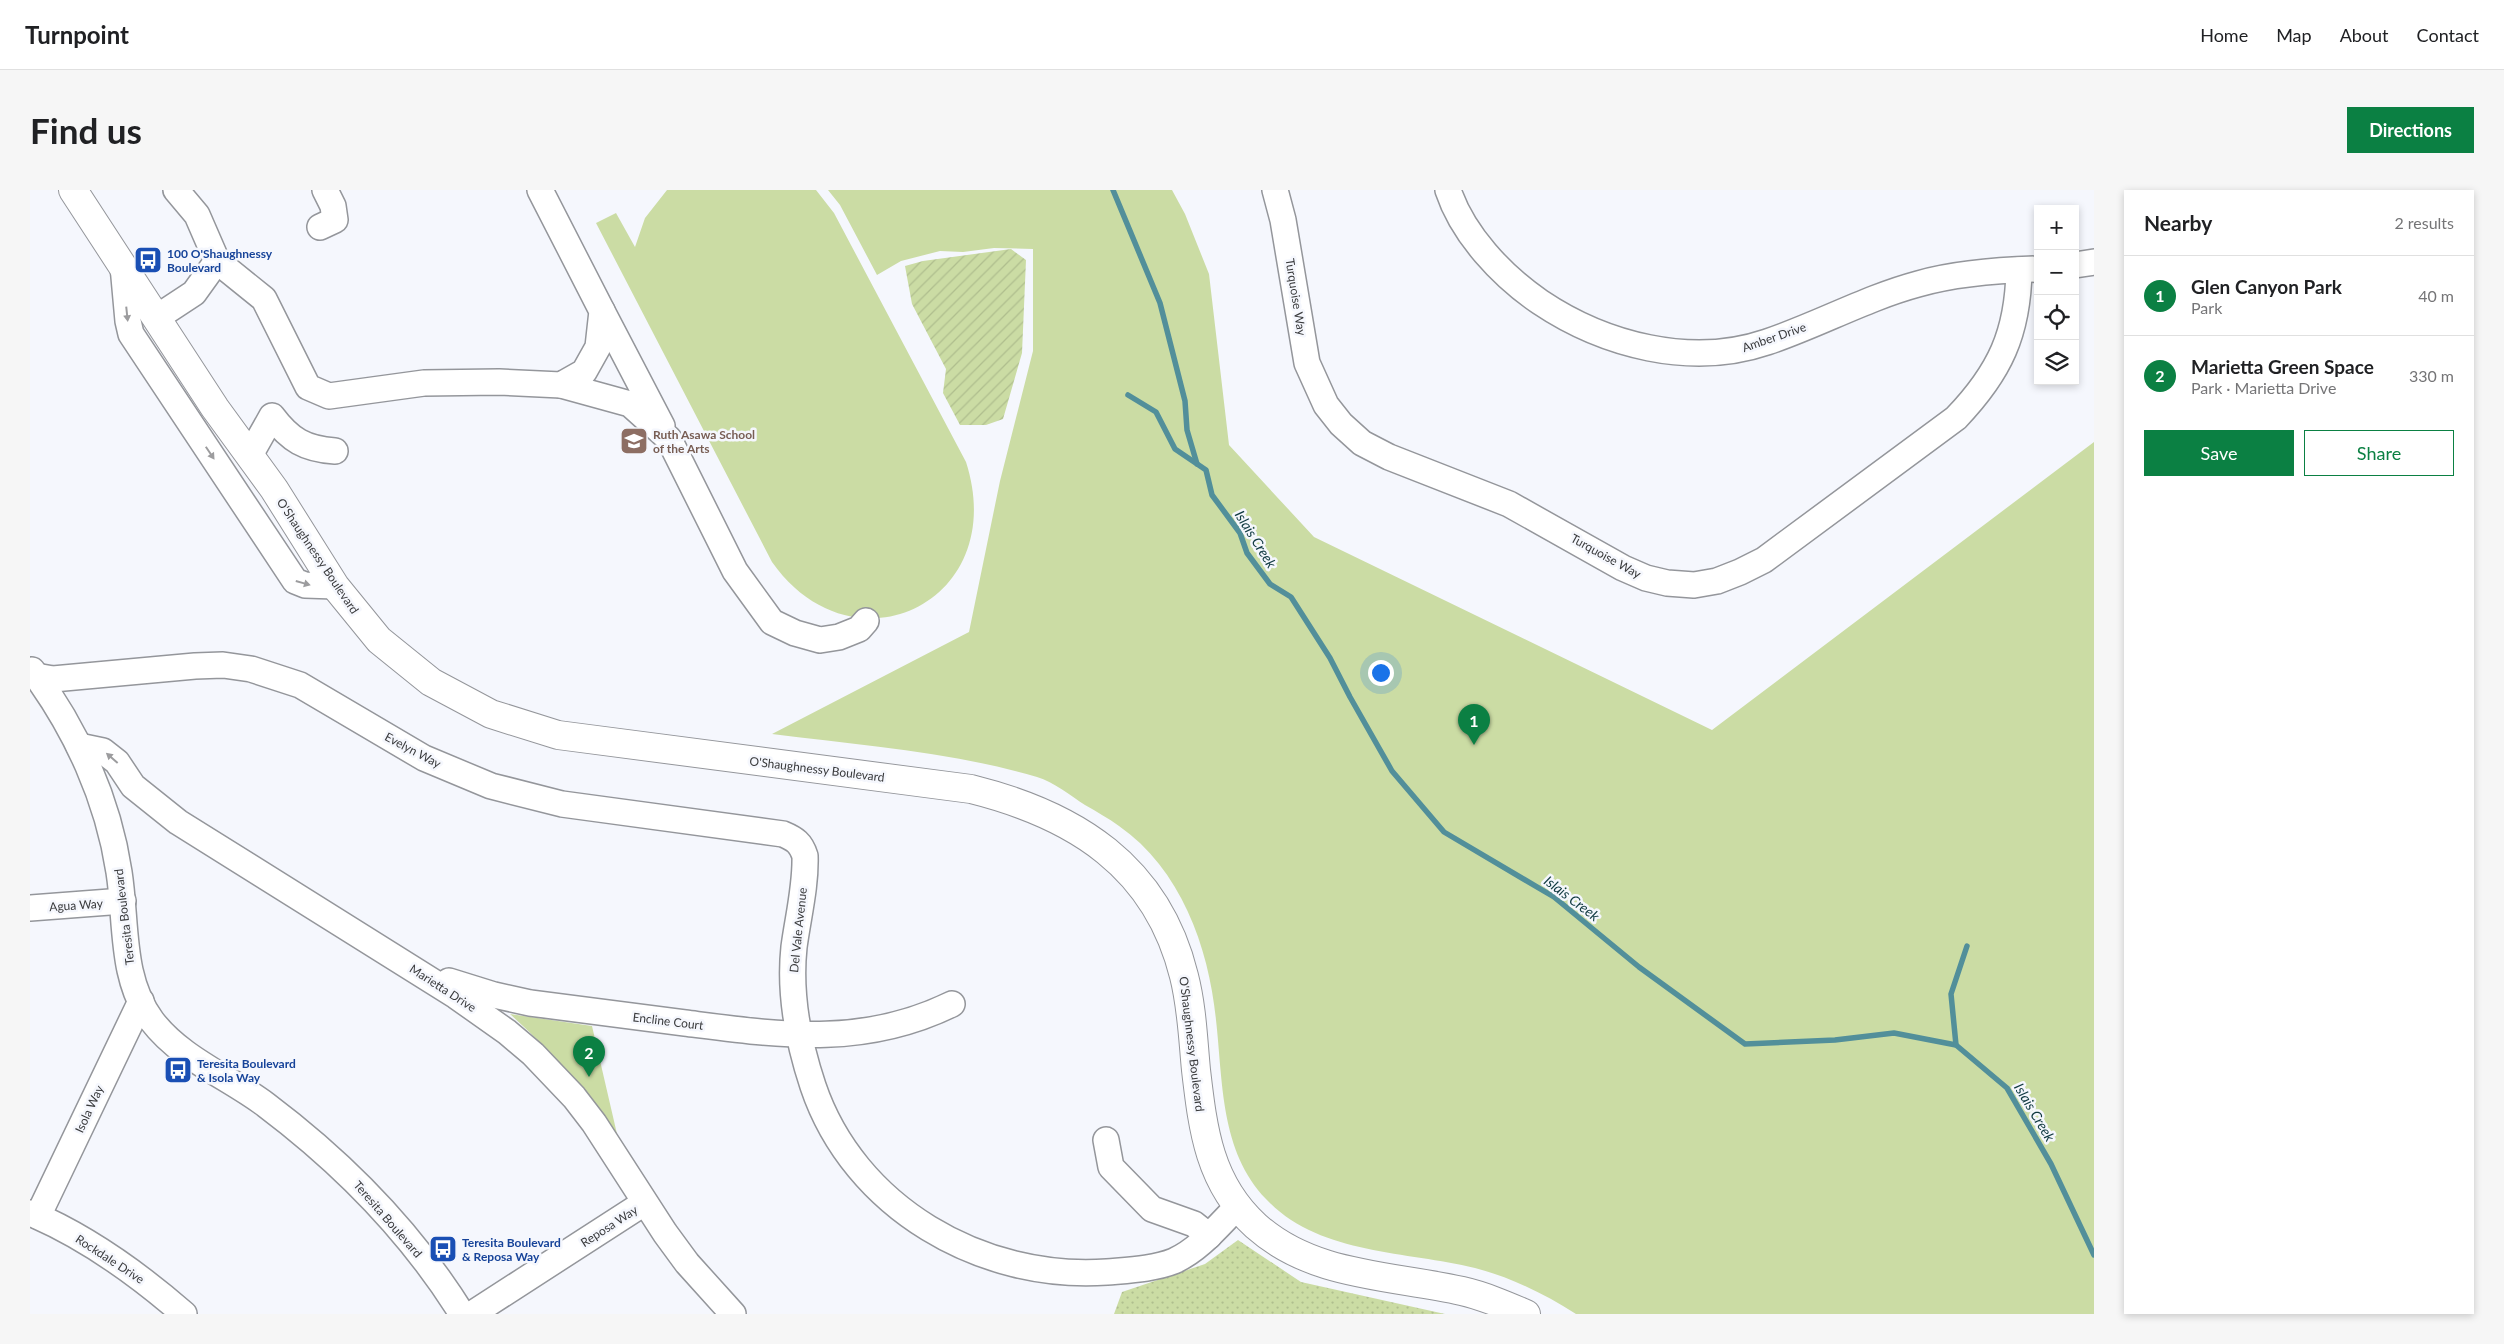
<!DOCTYPE html>
<html lang="en">
<head>
<meta charset="utf-8">
<style>
  body { margin:0; font-family:Lato,sans-serif; background:#f6f6f6; color:#202124 }
  .controls { position:absolute; right:15px; top:15px; display:grid; overflow:hidden; border-radius:0px; box-shadow:0 2px 8px #0003 }
  .controls button { width:45px; height:45px; display:grid; place-items:center; padding:0; border:0; border-bottom:1px solid #e0e0e0; background:#fff; color:#202124; font:25px sans-serif }
  .you { position:absolute; left:1350px; top:482px; width:18px; height:18px; margin:-12px; border:4px solid #fff; border-radius:50%; background:#1a73e8; box-shadow:0 0 0 8px #1a73e833 }
  .badge { display:grid; place-items:center; width:32px; height:32px; border-radius:50%; background:#0b8043; color:#fff; font-size:16px; font-weight:700 }
  .pin { position:absolute; translate:-50% -41px; filter:drop-shadow(0 1px 2px #0008) }
  .pin::after { content:''; position:absolute; top:26px; width:18px; height:15px; background:inherit; clip-path:polygon(0 0,100% 0,50% 100%) }
  .list { margin:0; padding:0; list-style:none }
  h2 { display:flex; justify-content:space-between; align-items:center; height:65px; margin:0; padding:0 20px; font-size:21px }
  h2 small { font-size:16px; font-weight:400; color:#757577 }
  .list li { display:grid; grid-template-columns:32px 1fr auto; gap:15px; align-items:center; box-sizing:border-box; height:80px; padding:0 20px; border-top:1px solid #e0e0e0 }
  .list b { display:block; font-size:19px; white-space:nowrap }
  .list p { margin:0; font-size:16px; white-space:nowrap; color:#757577 }
  .list em { font-size:16px; font-style:normal; color:#757577 }
  .actions { display:flex; gap:10px; padding:15px 20px }
  .actions a { flex:1; padding:11px 0; border:1px solid #0b8043; border-radius:0px; text-align:center; font-size:18px; color:#0b8043 }
  .actions .main { background:#0b8043; color:#fff }
  .icon { flex:none; width:28px; height:28px; fill:none; stroke:currentColor; stroke-width:2; stroke-linecap:round; stroke-linejoin:round }
  .map { position:relative; flex:none; width:2064px; height:1124px; overflow:hidden; border-radius:0px }
  header { display:flex; align-items:center; gap:30px; box-sizing:border-box; height:70px; padding:0 25px; background:#fff; border-bottom:1px solid #e0e0e0 }
  header strong { font-size:24px }
  nav { display:flex; gap:28px; margin-inline-start:auto; font-size:18px }
  .intro { display:flex; align-items:center; justify-content:space-between; box-sizing:border-box; height:120px; padding:0 30px }
  h1 { margin:0; font-size:35px }
  .button { padding:12px 22px; border-radius:0px; background:#0b8043; color:#fff; font-size:18px; font-weight:700 }
  main { display:flex; gap:30px; padding:0 30px }
  aside { flex:1; background:#fff; border-radius:0px; box-shadow:0 2px 8px #0003 }
  .map>svg:first-child { display:block }
  .grass { fill:url(#grass-dots) }
  .park { fill:#cbdca4 }
  .garden { fill:url(#garden-furrows) }
  .lines { fill:none; stroke-linecap:round; stroke-linejoin:round }
  .stream { stroke:#528f9a; stroke-width:5.5 }
  .minor-casing { stroke:#94969b; stroke-width:28 }
  .major-casing { stroke:#94969b; stroke-width:30 }
  .minor { stroke:#fff; stroke-width:25 }
  .major { stroke:#fff; stroke-width:28 }
  .oneway { fill:#9c9c9e }
  .labels { text-anchor:middle; dominant-baseline:central; stroke-width:5; stroke-linejoin:round; paint-order:stroke }
  .transit-label { font-size:12px; font-weight:bold; fill:#164399; stroke:#f5f7fd; text-anchor:start }
  .street-label { font-size:12px; fill:#393a3c; stroke:#f5f7fd }
  .education-label { font-size:12px; font-weight:bold; fill:#785e54; stroke:#f5f7fd; text-anchor:start }
  .water-label { font-size:14px; font-style:italic; fill:#0e383f; stroke:#f5f7fd }
</style>
</head>
<body>
<header>
<strong>Turnpoint</strong>
<nav><a>Home</a><a>Map</a><a>About</a><a>Contact</a></nav>
</header>
<div class="intro"><h1>Find us</h1><a class="button">Directions</a></div>
<main>
<div class="map">
<svg width="2064" height="1124" viewBox="0 0 2064 1124">
  <defs>
    <pattern id="grass-dots" width="8" height="8" patternUnits="userSpaceOnUse" patternTransform="scale(1.25)"><rect width="8" height="8" fill="#cbdca4"/><path d="M2 2h.1M6 6h.1" fill="none" stroke="#afbe8e" stroke-width="1.8" stroke-linecap="round"/></pattern>
    <pattern id="garden-furrows" width="10" height="10" patternUnits="userSpaceOnUse" patternTransform="scale(1.25)"><rect width="10" height="10" fill="#cbdca4"/><path d="M-1 1l2-2M0 10L10 0M9 11l2-2" fill="none" stroke="#afbe8e"/></pattern>
  </defs>
  <rect width="100%" height="100%" fill="#f5f7fd"/>
  <polygon class="grass" points="1208,1050 1271,1092 1415,1124 1084,1124 1092,1102 1175,1074"/>
  <g class="park">
    <path d="M637,0H786L804,23L936,272C981,412 823,487 742,372L566,33L586,23L605,57L615,28Z"/>
    <path d="M798,0H1142L1155,24L1179,84L1199,255L1284,347L1682,540L2064,252V1124H1546C1515,1104 1480,1087 1445,1078C1375,1061 1288,1065 1236,1009C1190,961 1193,892 1186,830C1179,758 1151,679 1089,636C1078,628 1067,622 1055,615C1041,606 1024,592 1007,587C923,562 829,555 742,544L939,442L970,291L1003,161V59L964,58L933,62L910,61L871,71L847,85L810,15Z"/>
    <path d="M480,824L562,836L587,944C556,898 521,861 480,824Z"/>
  </g>
  <polygon class="garden" points="981,59 996,70 992,163 973,229 956,235 930,235 913,203 916,179 882,114 875,76 893,71"/>
  <g class="lines">
    <g class="stream">
      <polyline points="1083,0 1130,113 1155,211 1157,240 1167,274"/>
      <polyline points="1098,205 1126,222 1145,259 1176,280 1182,305 1210,343 1217,363 1240,394 1261,407 1300,468 1320,507 1362,581 1414,642 1524,707 1609,777 1715,854 1805,850 1864,843 1926,855 1977,898 2021,974 2064,1065"/>
      <polyline points="1926,855 1921,804 1937,756"/>
    </g>
    <defs>
      <g id="minor">
        <path d="M1245,0L1253,30L1277,173L1296,215L1311,234L1332,253L1359,267L1479,314L1593,378L1616,388L1637,393L1664,395L1687,391L1710,382L1734,370L1926,228C1970,182 1988,143 1989,80"/>
        <path d="M1418,0C1433,45 1472,86 1510,112C1574,155 1661,178 1737,152C1788,135 1836,108 1888,94C1927,83 1968,80 2008,79"/>
        <polyline points="290,37 305,30 303,16 295,0"/>
        <polyline points="187,71 234,109 278,197 299,206 394,193 469,192 531,195 554,182 568,157 572,121 510,0"/>
        <polyline points="2045,75 2064,72"/>
        <polyline points="93,76 98,131 101,144 265,391 275,395 305,396"/>
        <polyline points="572,121 632,236"/>
        <polyline points="126,128 164,103 187,71 167,25 146,0"/>
        <polyline points="531,195 600,214 639,249 705,381 742,432 765,443 790,450 809,447 829,439 836,431"/>
        <path d="M220,265L242,226C260,250 275,259 305,261"/>
        <path d="M2,480C46,539 78,609 89,682C97,733 90,788 122,831C151,869 199,887 236,915C313,973 381,1042 432,1124"/>
        <path d="M0,485L23,489L165,476L193,475L221,479L270,495L394,568L461,596L532,614L753,644C765,649 771,653 775,666C776,696 768,727 764,757C759,804 768,851 783,896C824,1018 952,1091 1077,1082C1099,1080 1124,1079 1144,1071C1170,1059 1188,1036 1208,1016"/>
        <polyline points="49,556 73,561 87,572 103,596 148,632 426,806 477,842 503,864 544,907 564,933 635,1043 657,1073 703,1124"/>
        <polyline points="0,718 93,711"/>
        <path d="M419,791L464,805L500,813C552,820 603,826 655,833C750,845 832,858 922,814"/>
        <polyline points="1076,950 1081,977 1122,1019 1164,1034 1179,1046"/>
        <path d="M0,1023C57,1047 108,1084 154,1124"/>
        <polyline points="8,1026 111,811"/>
        <polyline points="442,1124 614,1013"/>
      </g>
      <path id="major" d="M43,0L185,218L244,299L305,396L349,450L401,492L461,524L528,545L941,599C1045,625 1127,676 1154,786C1162,817 1163,849 1166,880C1173,940 1179,993 1226,1036C1283,1087 1361,1085 1432,1101C1454,1106 1475,1115 1496,1124"/>
    </defs>
    <use href="#minor" class="minor-casing"/>
    <use href="#major" class="major-casing"/>
    <use href="#minor" class="minor"/>
    <use href="#major" class="major"/>
  </g>
  <defs><path id="oneway-solid" d="M-6-.8H1V-3.2L6.5 0L1 3.2V.8H-6Z" transform="scale(1.25)"/></defs>
  <g class="oneway">
    <use href="#oneway-solid" transform="translate(97 124) rotate(84)"/>
    <use href="#oneway-solid" transform="translate(180 263) rotate(56)"/>
    <use href="#oneway-solid" transform="translate(273 393) rotate(16)"/>
    <use href="#oneway-solid" transform="translate(82 568) rotate(-139)"/>
  </g>
  <defs>
    <symbol id="bus-square" viewBox="-11 -11 22 22"><rect x="-9" y="-9" width="18" height="18" rx="4" fill="#1a4fb4" stroke="#f5f7fd"/><path d="M-5-6H5V4H4V6H2V4H-2V6H-4V4H-5ZM-3.5-4V0h7V-4ZM-3.5 1.2v1.5H-2V1.2ZM2 1.2v1.5H3.5V1.2Z" fill="#fff"/></symbol>
    <symbol id="school-square" viewBox="-11 -11 22 22"><rect x="-9" y="-9" width="18" height="18" rx="4" fill="#8d6e63" stroke="#f5f7fd"/><path d="M0-5L7-2L0 1L-7-2ZM-4 1L0 2.5L4 1V4Q0 6-4 4Z" fill="#fff"/></symbol>
  </defs>
  <g fill-rule="evenodd">
    <use href="#bus-square" x="102" y="54" width="32" height="32"/>
    <use href="#school-square" x="588" y="235" width="32" height="32"/>
    <use href="#bus-square" x="132" y="864" width="32" height="32"/>
    <use href="#bus-square" x="397" y="1043" width="32" height="32"/>
  </g>
  <g class="labels">
    <g class="transit-label">
      <text x="137" y="63">100 O'Shaughnessy<tspan x="137" dy="14">Boulevard</tspan></text>
      <text x="167" y="873">Teresita Boulevard<tspan x="167" dy="14">&amp; Isola Way</tspan></text>
      <text x="432" y="1052">Teresita Boulevard<tspan x="432" dy="14">&amp; Reposa Way</tspan></text>
    </g>
    <g class="street-label">
      <text transform="translate(1266 107) rotate(81)">Turquoise Way</text>
      <text transform="translate(1744 147) rotate(-19)">Amber Drive</text>
      <text transform="translate(288 366) rotate(56)">O'Shaughnessy Boulevard</text>
      <text transform="translate(1576 366) rotate(29)">Turquoise Way</text>
      <text transform="translate(383 560) rotate(28)">Evelyn Way</text>
      <text transform="translate(787 579) rotate(7)">O'Shaughnessy Boulevard</text>
      <text transform="translate(46 715) rotate(-4)">Agua Way</text>
      <text transform="translate(94 727) rotate(-97)">Teresita Boulevard</text>
      <text transform="translate(768 740) rotate(-84)">Del Vale Avenue</text>
      <text transform="translate(413 798) rotate(33)">Marietta Drive</text>
      <text transform="translate(638 831) rotate(7)">Encline Court</text>
      <text transform="translate(1162 854) rotate(83)">O'Shaughnessy Boulevard</text>
      <text transform="translate(59 919) rotate(-65)">Isola Way</text>
      <text transform="translate(358 1029) rotate(49)">Teresita Boulevard</text>
      <text transform="translate(579 1036) rotate(-33)">Reposa Way</text>
      <text transform="translate(80 1069) rotate(33)">Rockdale Drive</text>
    </g>
    <g class="education-label">
      <text x="623" y="244">Ruth Asawa School<tspan x="623" dy="14">of the Arts</tspan></text>
    </g>
    <g class="water-label">
      <text transform="translate(1226 349) rotate(58)">Islais Creek</text>
      <text transform="translate(1542 708) rotate(37)">Islais Creek</text>
      <text transform="translate(2005 922) rotate(59)">Islais Creek</text>
    </g>
  </g>
</svg>
<div class="controls">
<button>+</button>
<button>−</button>
<button><svg class="icon" aria-label="locate" viewBox="0 0 24 24"><circle cx="12" cy="12" r="6"/><path d="M12 2v4M12 18v4M2 12h4M18 12h4"/></svg></button>
<button><svg class="icon" aria-label="layers" viewBox="0 0 24 24"><path d="M12 4l9 5-9 5-9-5zM3 14l9 5 9-5"/></svg></button>
</div>
<div class="you"></div>
<div class="pin badge" style="left:1444px;top:555px">1</div>
<div class="pin badge" style="left:559px;top:887px">2</div>
</div>
<aside>
<h2>Nearby<small>2 results</small></h2>
<ul class="list">
<li><span class="badge">1</span><div><b>Glen Canyon Park</b><p>Park</p></div><em>40 m</em></li>
<li><span class="badge">2</span><div><b>Marietta Green Space</b><p>Park · Marietta Drive</p></div><em>330 m</em></li>
</ul>
<div class="actions"><a class="main">Save</a><a>Share</a></div>
</aside>
</main>
</body>
</html>
